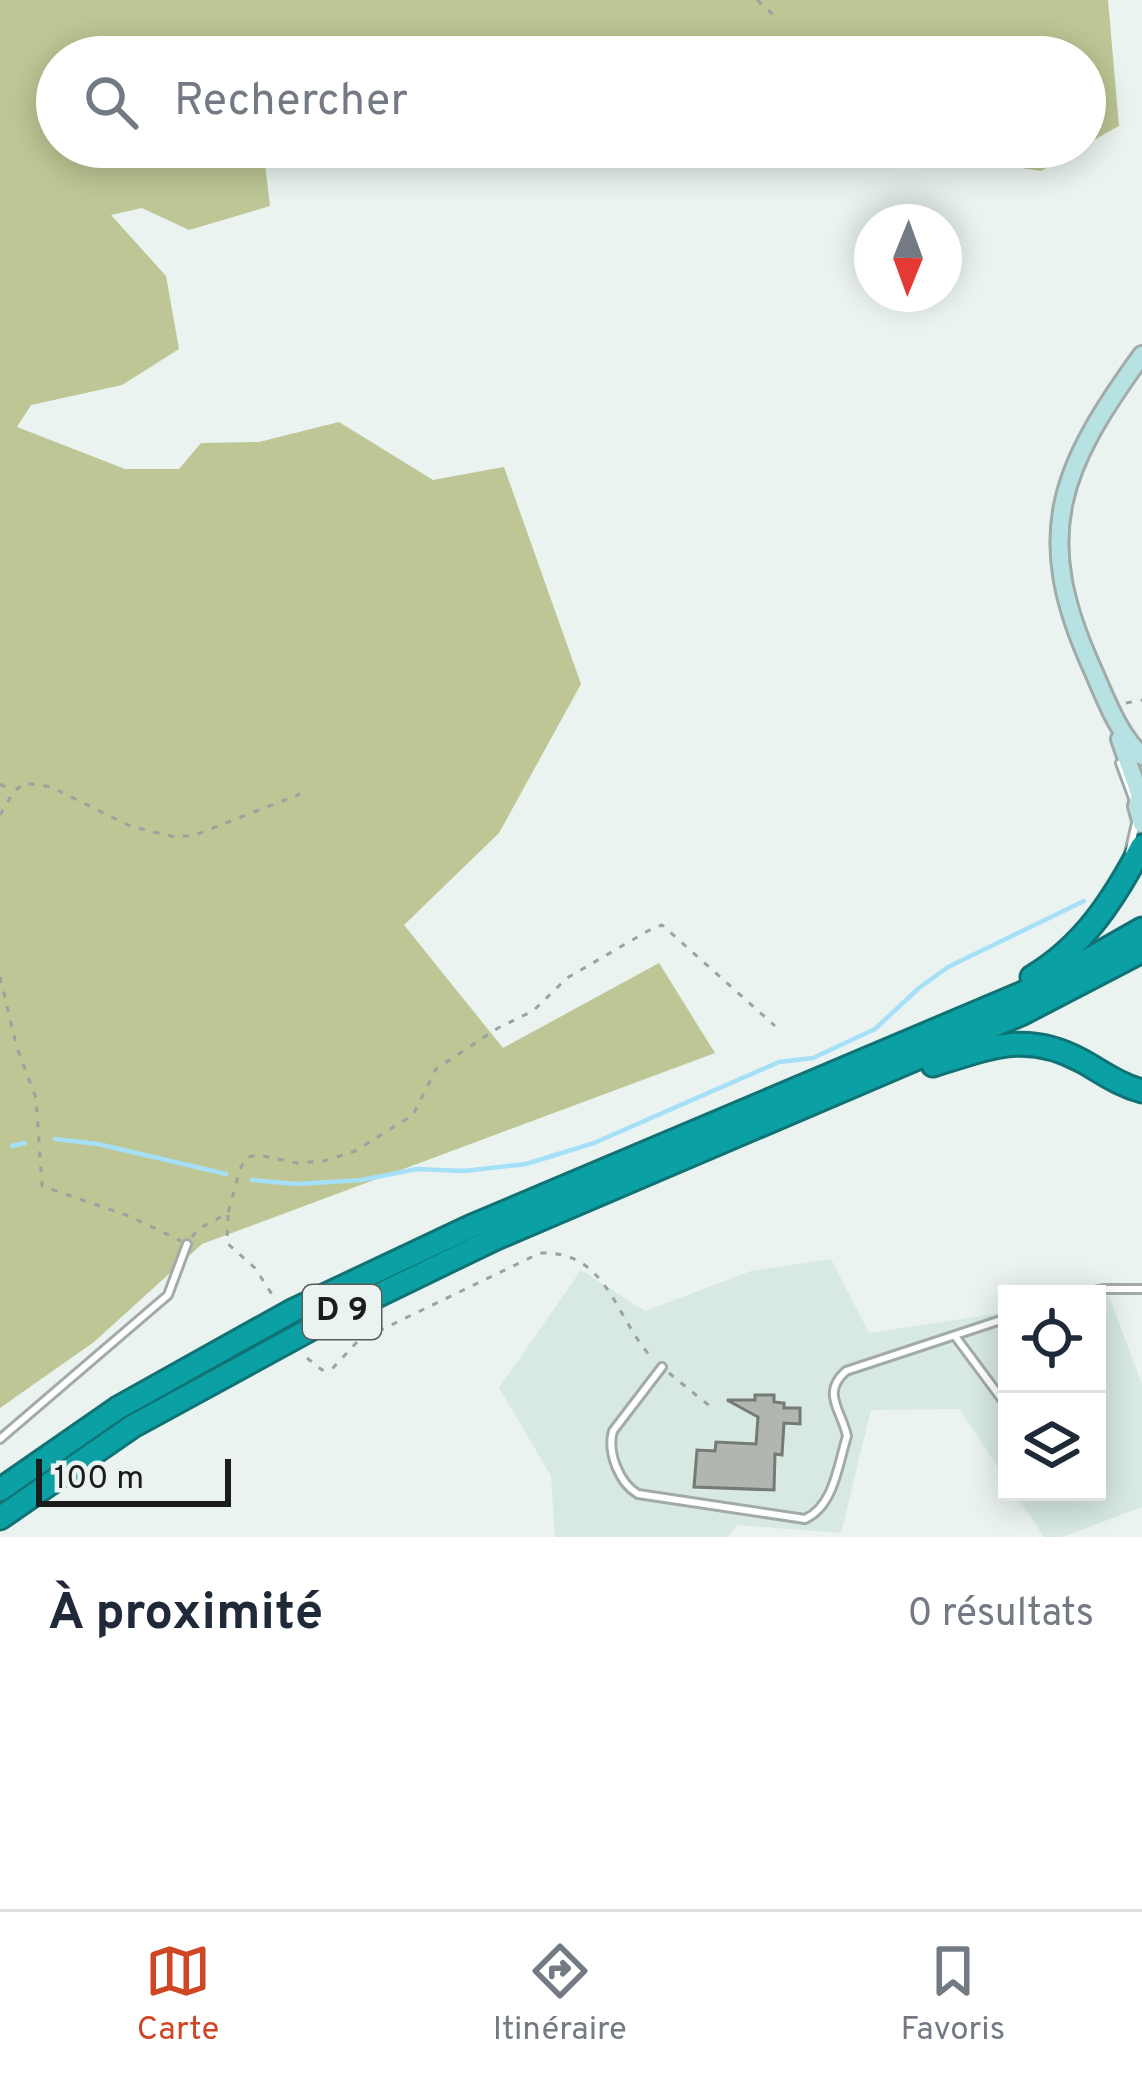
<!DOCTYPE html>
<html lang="fr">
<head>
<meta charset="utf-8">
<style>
  body { margin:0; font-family:Overpass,sans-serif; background:#f6f6f7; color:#1f2937 }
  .controls { position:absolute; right:36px; bottom:36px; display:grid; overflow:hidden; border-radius:0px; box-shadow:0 6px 30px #0003 }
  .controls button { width:108px; height:108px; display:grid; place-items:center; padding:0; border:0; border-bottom:3px solid #e0e1e3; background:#fff; color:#1f2937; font:60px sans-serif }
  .compass { position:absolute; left:854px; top:204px; width:108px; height:108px; border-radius:50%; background:#fff; box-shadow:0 6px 30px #0003; rotate:181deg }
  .scale { position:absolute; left:36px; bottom:30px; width:195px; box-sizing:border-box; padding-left:12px; border:6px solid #1a1d1c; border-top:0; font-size:33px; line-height:42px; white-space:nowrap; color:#1a1d1c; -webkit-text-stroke:9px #eaf3ef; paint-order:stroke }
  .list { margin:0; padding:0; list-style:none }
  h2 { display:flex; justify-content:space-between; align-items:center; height:156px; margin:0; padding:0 48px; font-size:51px }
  h2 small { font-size:39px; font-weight:400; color:#747a83 }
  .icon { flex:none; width:66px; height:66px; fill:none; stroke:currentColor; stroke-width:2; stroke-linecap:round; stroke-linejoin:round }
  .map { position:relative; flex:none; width:1142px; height:1537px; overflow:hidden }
  .search { position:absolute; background:#fff; box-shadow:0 6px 30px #0003; left:36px; right:36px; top:36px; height:132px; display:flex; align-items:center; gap:30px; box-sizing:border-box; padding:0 42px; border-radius:66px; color:#747a83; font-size:45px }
  .sheet { height:372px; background:#fff }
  nav { display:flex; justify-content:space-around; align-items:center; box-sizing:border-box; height:168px; border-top:3px solid #e0e1e3; background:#fff; font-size:33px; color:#747a83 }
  nav a { display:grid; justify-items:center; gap:6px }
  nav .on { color:#cf4624 }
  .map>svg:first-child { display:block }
  .built { fill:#d7e9e2 }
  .green { fill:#bdc694 }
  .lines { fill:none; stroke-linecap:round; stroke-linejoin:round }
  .stream { stroke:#a5e0f8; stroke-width:4.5 }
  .building { fill:#b1b7b0; stroke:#757a74; stroke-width:3 }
  .lane-casing { stroke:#a2aba7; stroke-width:12 }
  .secondary-casing { stroke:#a2aba7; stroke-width:22 }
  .highway-casing { stroke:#107274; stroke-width:27 }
  .path { stroke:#9ba29f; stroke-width:3; stroke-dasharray:6 9; stroke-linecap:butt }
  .lane { stroke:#fff; stroke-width:6 }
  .secondary { stroke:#b6e2e4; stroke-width:16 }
  .highway { stroke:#0aa0a4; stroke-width:21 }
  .labels { text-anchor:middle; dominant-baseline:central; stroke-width:12; stroke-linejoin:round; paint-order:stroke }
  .shield { fill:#eaf3ef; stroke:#585d5b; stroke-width:3 }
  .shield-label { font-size:33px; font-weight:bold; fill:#1a1d1c }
</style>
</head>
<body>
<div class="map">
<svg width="1142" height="1537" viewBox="0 0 1142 1537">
  <rect width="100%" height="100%" fill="#eaf3ef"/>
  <g class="built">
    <polygon points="831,1259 869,1333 1007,1312 1007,1481 959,1409 871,1410 841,1533 737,1525 728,1537 555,1537 551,1476 499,1388 581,1270 645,1311 751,1271"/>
    <polygon points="1109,1296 1142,1384 1142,1507 1062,1537 1044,1537 1014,1492 1097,1492 1097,1298"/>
  </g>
  <g class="green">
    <polygon points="0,0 1108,0 1119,126 1085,145 1085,57 57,57 57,147 263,147 270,206 189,230 142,208 111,215 166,276 179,349 122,385 31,405 17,427 125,469 179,469 201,443 259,442 339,422 433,480 504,467 581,684 499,833 404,925 503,1048 659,963 715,1053 202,1244 94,1342 0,1408"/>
    <polygon points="881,147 1082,147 1041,171"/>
  </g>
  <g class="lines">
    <g class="stream">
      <polyline points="55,1139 98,1144 226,1174"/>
      <polyline points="12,1146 25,1143"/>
      <polyline points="252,1180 297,1184 361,1180 417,1169 464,1171 526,1164 594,1143 779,1062 813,1058 875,1029 919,988 948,967 1084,901"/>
    </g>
  </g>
  <polygon class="building" points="755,1395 774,1395 774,1402 784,1403 784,1408 800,1408 800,1424 784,1423 782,1455 775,1454 774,1490 694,1487 697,1450 715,1451 716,1442 756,1444 758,1417 727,1400 755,1400"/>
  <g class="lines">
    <defs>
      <g id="lane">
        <polyline points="1120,763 1134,801"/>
        <polyline points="1129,853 1137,819"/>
        <polyline points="1079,1294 1103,1289 1142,1289"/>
        <polyline points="955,1336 1007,1406"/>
        <path d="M662,1367L613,1431C607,1452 619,1483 638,1494L805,1519C834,1506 838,1465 847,1436C841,1409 821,1393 846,1371L1007,1318"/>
        <polyline points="0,1439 168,1295 187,1244"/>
      </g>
      <g id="secondary">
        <path d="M1142,355C1060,468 1031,534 1092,668C1105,697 1118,734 1142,756"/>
        <polyline points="1120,739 1139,793"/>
        <polyline points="1142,789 1137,806 1142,824"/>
      </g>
      <g id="highway">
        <path d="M1032,977C1084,946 1114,899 1142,846"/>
        <path d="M933,1065C989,1048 1026,1030 1082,1061C1102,1072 1119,1085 1142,1091"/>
        <polyline points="0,1490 118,1408 292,1311 470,1227 1049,982 1142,929"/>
        <polyline points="0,1518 133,1426 329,1319 494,1239 1023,1013 1142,951"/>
      </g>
    </defs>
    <use href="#lane" class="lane-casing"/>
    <use href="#secondary" class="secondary-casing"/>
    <use href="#highway" class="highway-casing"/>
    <g class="path">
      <polyline points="757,0 779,20"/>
      <polyline points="1126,703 1142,700"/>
      <polyline points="0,784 13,791"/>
      <polyline points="0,815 14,791 25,783 51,787 130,826 175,837 195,835 300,794"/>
      <polyline points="0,977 17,1048 36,1098 42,1186 129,1216 181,1241"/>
      <polyline points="228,1215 227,1243 255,1268 273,1296"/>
      <polyline points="192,1237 198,1229 228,1213 240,1169 247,1157 258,1155 297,1163 324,1161 355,1151 413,1115 436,1069 498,1028 533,1011 567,978 653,928 662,925 775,1026"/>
      <path d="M307,1358L322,1370L332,1369L358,1341L540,1253C608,1250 615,1319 653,1359"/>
      <polyline points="669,1373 712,1408"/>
    </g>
    <use href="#lane" class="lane"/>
    <use href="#secondary" class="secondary"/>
    <use href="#highway" class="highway"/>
  </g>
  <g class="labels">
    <rect class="shield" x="303" y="1285" width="78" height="54" rx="9"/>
    <g class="shield-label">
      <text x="342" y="1312">D 9</text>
    </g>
  </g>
</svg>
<div class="controls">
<button><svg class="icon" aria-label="locate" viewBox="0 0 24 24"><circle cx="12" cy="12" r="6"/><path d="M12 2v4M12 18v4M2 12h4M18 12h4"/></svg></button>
<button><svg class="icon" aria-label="layers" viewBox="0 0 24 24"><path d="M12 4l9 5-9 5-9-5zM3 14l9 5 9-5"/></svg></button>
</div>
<svg class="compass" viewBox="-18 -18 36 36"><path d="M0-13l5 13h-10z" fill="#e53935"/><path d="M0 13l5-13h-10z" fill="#747a83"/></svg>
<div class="scale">100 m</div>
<div class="search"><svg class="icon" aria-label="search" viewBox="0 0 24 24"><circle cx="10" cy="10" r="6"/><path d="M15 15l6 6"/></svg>Rechercher</div>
</div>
<section class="sheet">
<h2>À proximité<small>0 résultats</small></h2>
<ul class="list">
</ul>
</section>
<nav>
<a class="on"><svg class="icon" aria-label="map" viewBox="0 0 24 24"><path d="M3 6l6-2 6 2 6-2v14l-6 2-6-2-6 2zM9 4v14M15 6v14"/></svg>Carte</a>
<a><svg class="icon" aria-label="directions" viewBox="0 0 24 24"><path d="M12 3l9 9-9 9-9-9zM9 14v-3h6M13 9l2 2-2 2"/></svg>Itinéraire</a>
<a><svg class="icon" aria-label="saved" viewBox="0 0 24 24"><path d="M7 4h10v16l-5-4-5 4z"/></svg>Favoris</a>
</nav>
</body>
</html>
